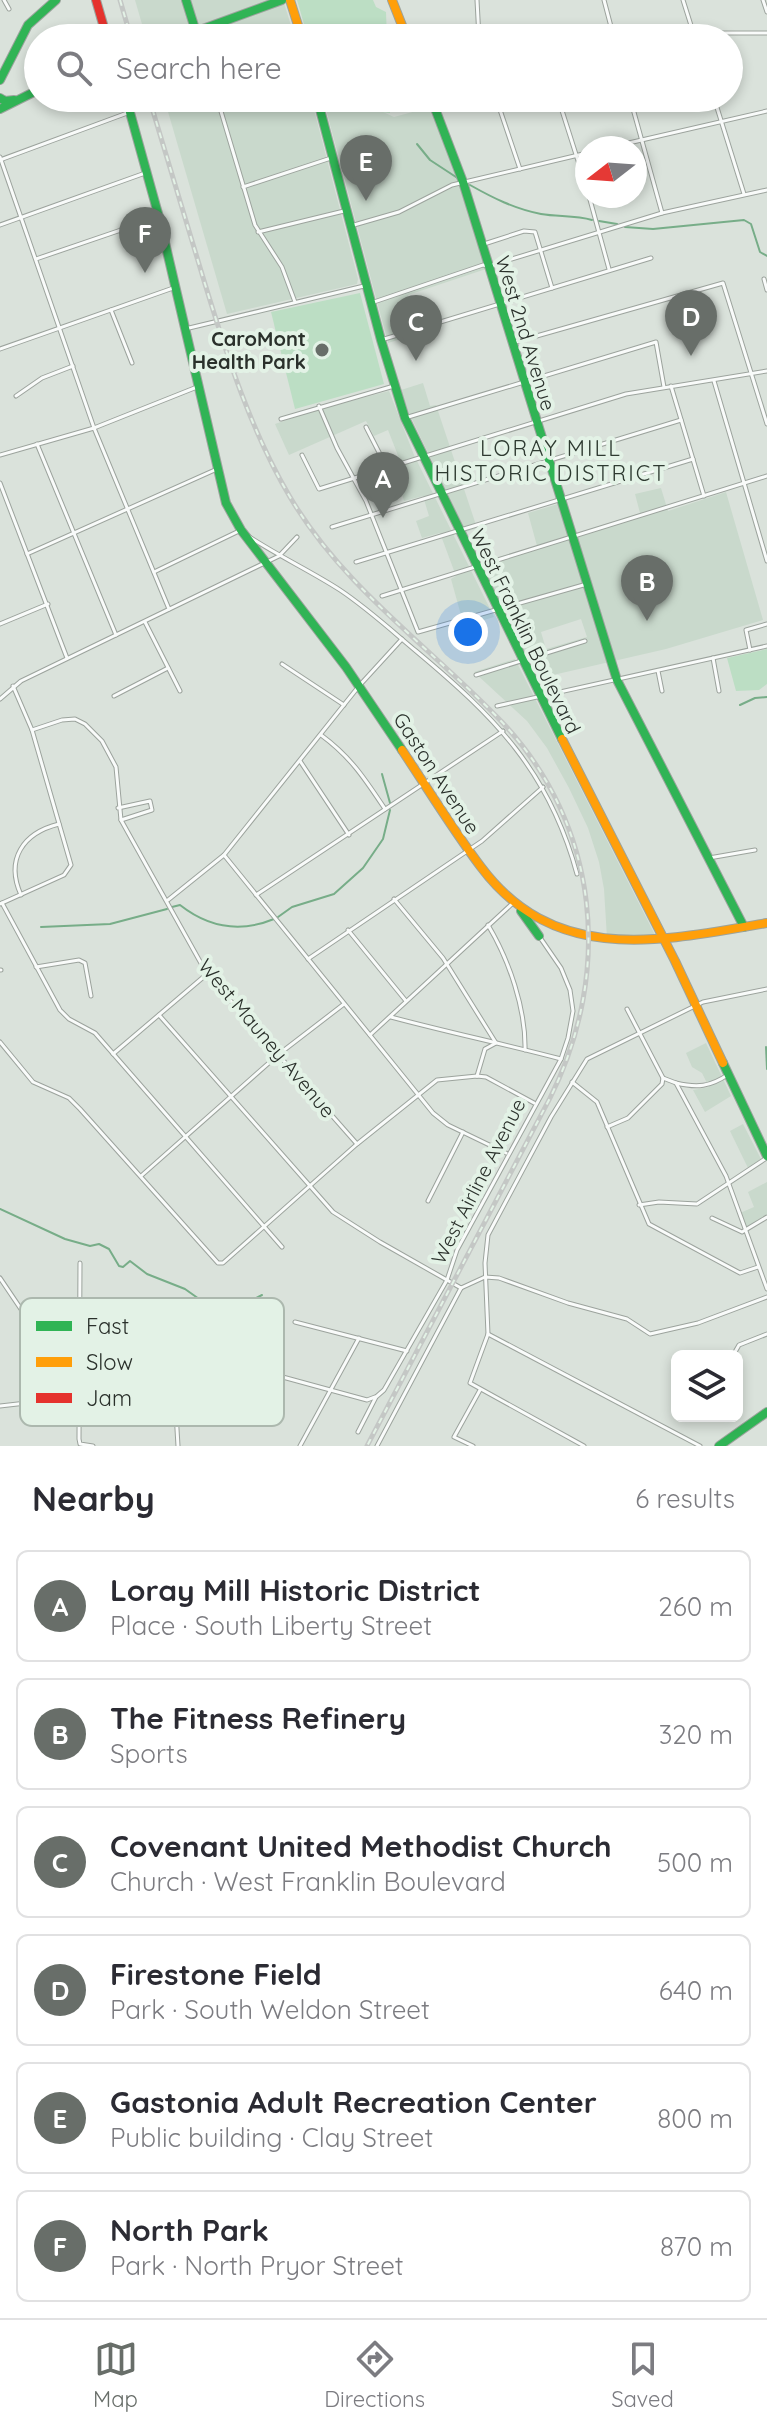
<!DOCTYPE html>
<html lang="en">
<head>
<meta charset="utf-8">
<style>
  body { margin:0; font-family:Quicksand,sans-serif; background:#f2f2f3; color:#2b2b33 }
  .controls { position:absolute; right:24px; bottom:24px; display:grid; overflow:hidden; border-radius:12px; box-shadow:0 4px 12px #0003 }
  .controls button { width:72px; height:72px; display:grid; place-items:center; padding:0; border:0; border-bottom:2px solid #e1e1e2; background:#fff; color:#2b2b33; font:40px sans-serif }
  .compass { position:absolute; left:575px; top:136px; width:72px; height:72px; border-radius:50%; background:#fff; box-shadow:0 4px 12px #0003; rotate:253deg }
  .you { position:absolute; left:468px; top:632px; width:28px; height:28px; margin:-20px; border:6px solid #fff; border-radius:50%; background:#1a73e8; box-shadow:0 0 0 12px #1a73e833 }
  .badge { display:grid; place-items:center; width:52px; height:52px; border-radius:50%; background:#686e69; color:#fff; font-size:26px; font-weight:700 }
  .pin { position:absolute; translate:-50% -66px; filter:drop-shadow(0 2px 4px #0008) }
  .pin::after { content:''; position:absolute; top:42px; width:28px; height:24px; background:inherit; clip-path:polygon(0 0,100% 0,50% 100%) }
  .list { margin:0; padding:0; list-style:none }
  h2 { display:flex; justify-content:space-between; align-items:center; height:104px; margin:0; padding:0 32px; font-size:34px }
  h2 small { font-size:26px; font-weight:400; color:#7c7c81 }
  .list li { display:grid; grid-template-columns:52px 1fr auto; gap:24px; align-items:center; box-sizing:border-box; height:112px; margin:0 16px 16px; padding:0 16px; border:2px solid #e1e1e2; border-radius:12px }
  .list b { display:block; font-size:30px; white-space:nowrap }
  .list p { margin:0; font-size:26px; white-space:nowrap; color:#7c7c81 }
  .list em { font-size:26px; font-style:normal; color:#7c7c81 }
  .icon { flex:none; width:44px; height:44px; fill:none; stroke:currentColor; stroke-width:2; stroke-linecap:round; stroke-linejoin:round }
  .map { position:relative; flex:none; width:767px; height:1446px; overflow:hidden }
  .search { position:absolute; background:#fff; box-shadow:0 4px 12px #0003; left:24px; right:24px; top:24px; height:88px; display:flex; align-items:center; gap:20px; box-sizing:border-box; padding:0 28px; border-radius:44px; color:#7c7c81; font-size:30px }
  .sheet { height:872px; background:#fff }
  nav { display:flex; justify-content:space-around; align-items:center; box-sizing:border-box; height:112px; border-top:2px solid #e1e1e2; background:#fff; font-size:22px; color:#7c7c81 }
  nav a { display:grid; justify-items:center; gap:4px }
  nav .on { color:#686e69 }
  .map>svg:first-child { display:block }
  .built { fill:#c9d9cc; fill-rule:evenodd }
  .green { fill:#bcdec4 }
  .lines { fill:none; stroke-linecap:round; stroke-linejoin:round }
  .stream { stroke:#77ad88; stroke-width:2 }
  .street-casing { stroke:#9ca39d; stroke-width:5 }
  .fast-casing { stroke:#9ca39d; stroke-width:10 }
  .slow-casing { stroke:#9ca39d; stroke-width:10 }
  .jam-casing { stroke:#9ca39d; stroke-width:10 }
  .street { stroke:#f9fbfa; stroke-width:3 }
  .fast { stroke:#30b455; stroke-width:8 }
  .slow { stroke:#ff9f0a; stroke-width:8 }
  .jam { stroke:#e5322d; stroke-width:8 }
  .rail-casing { stroke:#c4c7c5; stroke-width:5 }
  .rail { stroke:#e3f2e6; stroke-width:2; stroke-dasharray:6; stroke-linecap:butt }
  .poi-dot { fill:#686e69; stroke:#e3f2e6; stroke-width:3 }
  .labels { text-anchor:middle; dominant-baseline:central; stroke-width:8; stroke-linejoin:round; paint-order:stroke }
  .street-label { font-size:20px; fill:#2a302b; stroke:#e3f2e6 }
  .poi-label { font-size:20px; font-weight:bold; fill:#2a302b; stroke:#e3f2e6; text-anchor:end }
  .neighbourhood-label { font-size:22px; letter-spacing:2px; fill:#2e3a31; stroke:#e3f2e6 }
  .key { fill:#e3f2e6; stroke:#acb8ae; stroke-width:2 }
  .key-label { font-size:22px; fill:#2a302b }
</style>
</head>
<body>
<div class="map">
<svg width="767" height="1446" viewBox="0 0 767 1446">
  <rect width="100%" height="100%" fill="#dae2db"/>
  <g class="built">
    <polygon points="135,0 283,0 295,38 146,38"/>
    <polygon points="164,98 311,98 358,279 357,284 227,314"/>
    <polygon points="323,98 359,98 370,106 394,117 431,107 459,179 486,269 408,295 412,310 409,312 416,334 388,343"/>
    <polygon points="423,383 430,406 436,405 477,528 466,532 463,526 409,413 401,390"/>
    <polygon points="389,391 414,455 494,617 464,626 451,579 456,576 440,533 422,538 416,521 429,516 423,496 404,501 399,484 408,481 388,430 374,436 366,421 289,455 275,424 316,410"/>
    <path d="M661,488L668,511L726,492L763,620L666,649L553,675L560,689L545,693L481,562L537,546L528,513L558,504L568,536L640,513L635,494ZM581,619L587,637L546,649L541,632Z"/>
    <polygon points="515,659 654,933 653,936 607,938 604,889 599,862 588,828 569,788 547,748 527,721 474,672"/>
    <polygon points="706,1043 731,1096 705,1112 693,1090 709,1087 702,1073 692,1067 686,1053"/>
    <polygon points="743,1124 761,1159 748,1168 730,1131"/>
    <polygon points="767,1182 767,1220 765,1217 746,1227 740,1213 754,1207 748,1192"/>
  </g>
  <g class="green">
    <polygon points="297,0 373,0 376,7 386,12 387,38 308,38"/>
    <polygon points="359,98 389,98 390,113 381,112"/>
    <polygon points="360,293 384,384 295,409 271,312"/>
    <polygon points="767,649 767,684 759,690 736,691 727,658"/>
  </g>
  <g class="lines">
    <g class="stream">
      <polyline points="417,144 430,160 459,179"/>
      <path d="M470,185C493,198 515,209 541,214C558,217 575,215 592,220"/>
      <polyline points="599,221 617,224"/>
      <polyline points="625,227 653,229 744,220 751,224 760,252 767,256"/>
      <polyline points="740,705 755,698 767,697"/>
      <polyline points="382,774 390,803"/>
      <path d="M172,907L180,905C208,927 240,933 274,919"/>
      <polyline points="278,917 292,907 334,894 363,868 383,839 390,810"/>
      <polyline points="41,927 110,924 167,909"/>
      <polyline points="766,1047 767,1069"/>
      <polyline points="0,1209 65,1239 90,1246 99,1244 109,1249 119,1266 123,1267 130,1261 147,1274 185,1289 216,1311 229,1312 262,1295"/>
    </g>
    <defs>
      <g id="street">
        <polyline points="4,0 9,9"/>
        <polyline points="477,0 479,38"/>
        <polyline points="604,0 614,38"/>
        <polyline points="683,0 695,38"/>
        <polyline points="763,0 767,12"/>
        <polyline points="693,33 767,33"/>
        <polyline points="217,98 255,225 282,267 295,302"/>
        <polyline points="496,98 520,169"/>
        <polyline points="558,98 587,189"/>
        <polyline points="630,98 662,213"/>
        <polyline points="714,98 744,194"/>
        <polyline points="607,148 767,111"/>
        <polyline points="0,157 94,428 169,609"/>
        <polyline points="0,160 130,112"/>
        <polyline points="243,187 331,158"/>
        <polyline points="589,196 609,269"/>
        <polyline points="0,225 148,172"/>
        <polyline points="354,225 399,212 452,185 587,153"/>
        <polyline points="258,232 344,211"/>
        <polyline points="484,244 524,231 535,232 552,288"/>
        <polyline points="36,259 159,217"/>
        <polyline points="764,279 767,290"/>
        <polyline points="371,303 483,265 489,266 662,213 767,190"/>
        <polyline points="111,310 132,363"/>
        <polyline points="185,329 364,286"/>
        <polyline points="381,340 651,258"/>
        <polyline points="512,343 723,283 767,424"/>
        <polyline points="0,349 176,287"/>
        <polyline points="714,381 767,561"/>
        <polyline points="671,386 704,496"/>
        <polyline points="16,396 42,378 73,366"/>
        <polyline points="319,406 337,448 366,501 418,632 587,584"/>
        <polyline points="405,418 656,342 664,387"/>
        <polyline points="281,419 394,386"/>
        <polyline points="366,427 386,466"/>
        <polyline points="37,444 116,635"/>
        <polyline points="0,455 94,428 197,387"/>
        <polyline points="302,455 319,489 626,394 767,371"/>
        <polyline points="0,483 67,658"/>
        <polyline points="332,527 681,420"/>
        <path d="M245,534C276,555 309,570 340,590C367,608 391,630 416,651C495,717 549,771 577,874"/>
        <polyline points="27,554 217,469"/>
        <polyline points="356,562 693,459"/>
        <polyline points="154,572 239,531"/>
        <polyline points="382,596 767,476"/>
        <polyline points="145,622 180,691"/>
        <polyline points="0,624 48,604"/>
        <polyline points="750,650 746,630 767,624"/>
        <polyline points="713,658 719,691"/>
        <polyline points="282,664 344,705"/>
        <polyline points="658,671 662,691"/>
        <polyline points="476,675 585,641"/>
        <polyline points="114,696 168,668"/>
        <polyline points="0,699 21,681 279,556 297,537"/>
        <polyline points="497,706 767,646"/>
        <polyline points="32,730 62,720 75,719 85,724 102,741 116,767 121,820 207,974 357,1144"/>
        <path d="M321,735C351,757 365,779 385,809"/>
        <polyline points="300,761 349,835"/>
        <polyline points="118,808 150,801 152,810 121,820"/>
        <polyline points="224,855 433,1113 448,1125 506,1153"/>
        <polyline points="709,858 755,850"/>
        <path d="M21,895C5,859 23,833 59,824"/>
        <polyline points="256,895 503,731"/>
        <polyline points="394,899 443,958 496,1043 485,1049 477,1076"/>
        <polyline points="168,900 224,855 359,686 402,639"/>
        <polyline points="2,903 60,1010 69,1019 95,1033 282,1247"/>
        <polyline points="0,904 64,875 71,865 32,730 13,686"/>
        <path d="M488,925C509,960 526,1009 525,1050"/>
        <polyline points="348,930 406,1001"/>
        <polyline points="308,959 482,841 543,787"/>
        <polyline points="36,967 79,960 85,963 91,996"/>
        <polyline points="0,970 1,970"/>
        <polyline points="627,1009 663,1078 676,1083 726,1176 767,1289"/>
        <polyline points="159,1015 333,1212 380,1242 461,1288"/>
        <path d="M391,1017C447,1032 504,1044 561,1059"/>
        <polyline points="370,1035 513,903"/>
        <polyline points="0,1042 33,1082 69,1098 80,1109 218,1263 223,1263 357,1144 437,1080 477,1076 486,1077 534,1103"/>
        <polyline points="113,1054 207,974"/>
        <polyline points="572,1082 597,1102 649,1224 740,1273 758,1267"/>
        <path d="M676,1083C697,1088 710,1087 729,1074"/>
        <polyline points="607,1127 628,1118 662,1084 663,1078"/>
        <polyline points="141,1176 279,1054 344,1004"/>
        <polyline points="428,1201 463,1132"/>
        <polyline points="639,1205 659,1202 697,1204 765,1159"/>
        <polyline points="712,1218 742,1232 767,1217"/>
        <polyline points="80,1263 79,1439 80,1444 93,1446"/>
        <polyline points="0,1278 31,1324 34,1333 44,1400"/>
        <polyline points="461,1288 485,1277 499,1278 568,1303 627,1319 650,1334 698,1323 767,1297"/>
        <polyline points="295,1322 407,1351"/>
        <polyline points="488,1334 700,1446"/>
        <polyline points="172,1344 178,1446"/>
        <polyline points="735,1352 739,1345 767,1334"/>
        <polyline points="78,1363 173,1361"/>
        <polyline points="279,1376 367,1400 375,1397"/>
        <polyline points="0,1406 78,1397"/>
        <polyline points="358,1432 376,1397 384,1390 447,1280 457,1250 561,1059 568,1038 573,1011 570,990 561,968 539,936"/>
        <polyline points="300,1446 359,1338"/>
        <polyline points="377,1446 461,1288"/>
        <polyline points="473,1446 454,1437 480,1390"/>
        <polyline points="584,1446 470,1383 488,1334 485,1263 488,1235 551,1117 587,1059 703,1002 767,989"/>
      </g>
      <g id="fast">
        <polyline points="186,0 196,32"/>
        <polyline points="178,38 282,0"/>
        <polyline points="0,80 28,25 56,0"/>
        <polyline points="0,98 5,101 14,100"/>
        <polyline points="126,98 159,217 226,503 241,530 346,667 402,750"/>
        <polyline points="317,98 381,340 405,418 562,739"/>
        <polyline points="431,98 463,182 617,680 744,927"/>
        <polyline points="0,109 38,90"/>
        <polyline points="521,911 539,936"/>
        <polyline points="723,1063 767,1156"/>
        <polyline points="719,1446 767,1412"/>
      </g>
      <g id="slow">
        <polyline points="290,0 302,38"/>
        <polyline points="392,0 407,38"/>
        <polyline points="562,739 675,961 723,1063"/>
        <path d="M402,750C428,789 453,830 481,867C555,966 662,941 767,923"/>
      </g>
      <polyline id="jam" points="96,0 107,38"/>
    </defs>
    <use href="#street" class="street-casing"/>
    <use href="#fast" class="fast-casing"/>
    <use href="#slow" class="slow-casing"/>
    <use href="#jam" class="jam-casing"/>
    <use href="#street" class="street"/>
    <use href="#fast" class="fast"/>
    <use href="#slow" class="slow"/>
    <use href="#jam" class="jam"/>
    <defs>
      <g id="rail">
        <polyline points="120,0 131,38"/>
        <path d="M149,98C168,160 186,222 205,284C227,356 251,431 290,497C343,587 430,647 501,721C600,825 613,972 550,1098L367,1446"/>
      </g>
    </defs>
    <use href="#rail" class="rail-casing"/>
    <use href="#rail" class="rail"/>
  </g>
  <circle class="poi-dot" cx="322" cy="350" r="8"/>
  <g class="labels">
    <g class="street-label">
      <text transform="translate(526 333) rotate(73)">West 2nd Avenue</text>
      <text transform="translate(526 631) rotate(64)">West Franklin Boulevard</text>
      <text transform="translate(437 773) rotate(57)">Gaston Avenue</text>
      <text transform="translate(267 1038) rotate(50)">West Mauney Avenue</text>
      <text transform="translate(478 1181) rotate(-63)">West Airline Avenue</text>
    </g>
    <g class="poi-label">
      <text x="306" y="338">CaroMont<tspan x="306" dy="23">Health Park</tspan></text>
    </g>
    <g class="neighbourhood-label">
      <text x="551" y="448">LORAY MILL<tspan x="551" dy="25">HISTORIC DISTRICT</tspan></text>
    </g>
  </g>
  <rect x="20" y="1298" width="264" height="128" rx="12" class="key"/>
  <rect x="36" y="1321" width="36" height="10" fill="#30b455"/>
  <rect x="36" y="1357" width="36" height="10" fill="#ff9f0a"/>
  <rect x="36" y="1393" width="36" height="10" fill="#e5322d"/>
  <g class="key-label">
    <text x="86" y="1334">Fast</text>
    <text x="86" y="1370">Slow</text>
    <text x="86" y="1406">Jam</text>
  </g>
</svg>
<div class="controls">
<button><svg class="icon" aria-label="layers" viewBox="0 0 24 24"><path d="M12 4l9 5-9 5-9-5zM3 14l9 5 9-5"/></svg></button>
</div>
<svg class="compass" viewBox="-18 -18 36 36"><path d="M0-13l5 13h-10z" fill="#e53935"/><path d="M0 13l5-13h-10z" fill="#7c7c81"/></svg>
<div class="you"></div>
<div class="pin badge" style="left:383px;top:518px">A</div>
<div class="pin badge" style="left:647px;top:621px">B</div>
<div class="pin badge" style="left:416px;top:361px">C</div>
<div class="pin badge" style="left:691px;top:356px">D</div>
<div class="pin badge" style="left:366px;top:201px">E</div>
<div class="pin badge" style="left:145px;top:273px">F</div>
<div class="search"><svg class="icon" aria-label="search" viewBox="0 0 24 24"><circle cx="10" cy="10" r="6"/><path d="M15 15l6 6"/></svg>Search here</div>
</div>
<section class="sheet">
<h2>Nearby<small>6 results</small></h2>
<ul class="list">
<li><span class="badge">A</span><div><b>Loray Mill Historic District</b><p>Place · South Liberty Street</p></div><em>260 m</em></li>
<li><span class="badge">B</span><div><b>The Fitness Refinery</b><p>Sports</p></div><em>320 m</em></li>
<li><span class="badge">C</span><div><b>Covenant United Methodist Church</b><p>Church · West Franklin Boulevard</p></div><em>500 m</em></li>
<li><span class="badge">D</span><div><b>Firestone Field</b><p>Park · South Weldon Street</p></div><em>640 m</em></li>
<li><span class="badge">E</span><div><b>Gastonia Adult Recreation Center</b><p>Public building · Clay Street</p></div><em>800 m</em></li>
<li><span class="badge">F</span><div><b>North Park</b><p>Park · North Pryor Street</p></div><em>870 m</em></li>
</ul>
</section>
<nav>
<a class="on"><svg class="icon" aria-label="map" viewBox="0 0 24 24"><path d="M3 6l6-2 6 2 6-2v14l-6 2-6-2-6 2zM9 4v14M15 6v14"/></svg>Map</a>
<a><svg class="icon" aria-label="directions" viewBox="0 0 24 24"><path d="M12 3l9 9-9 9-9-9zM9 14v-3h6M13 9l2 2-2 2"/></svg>Directions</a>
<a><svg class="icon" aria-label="saved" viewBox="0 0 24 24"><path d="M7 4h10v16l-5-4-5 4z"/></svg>Saved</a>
</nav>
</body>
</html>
